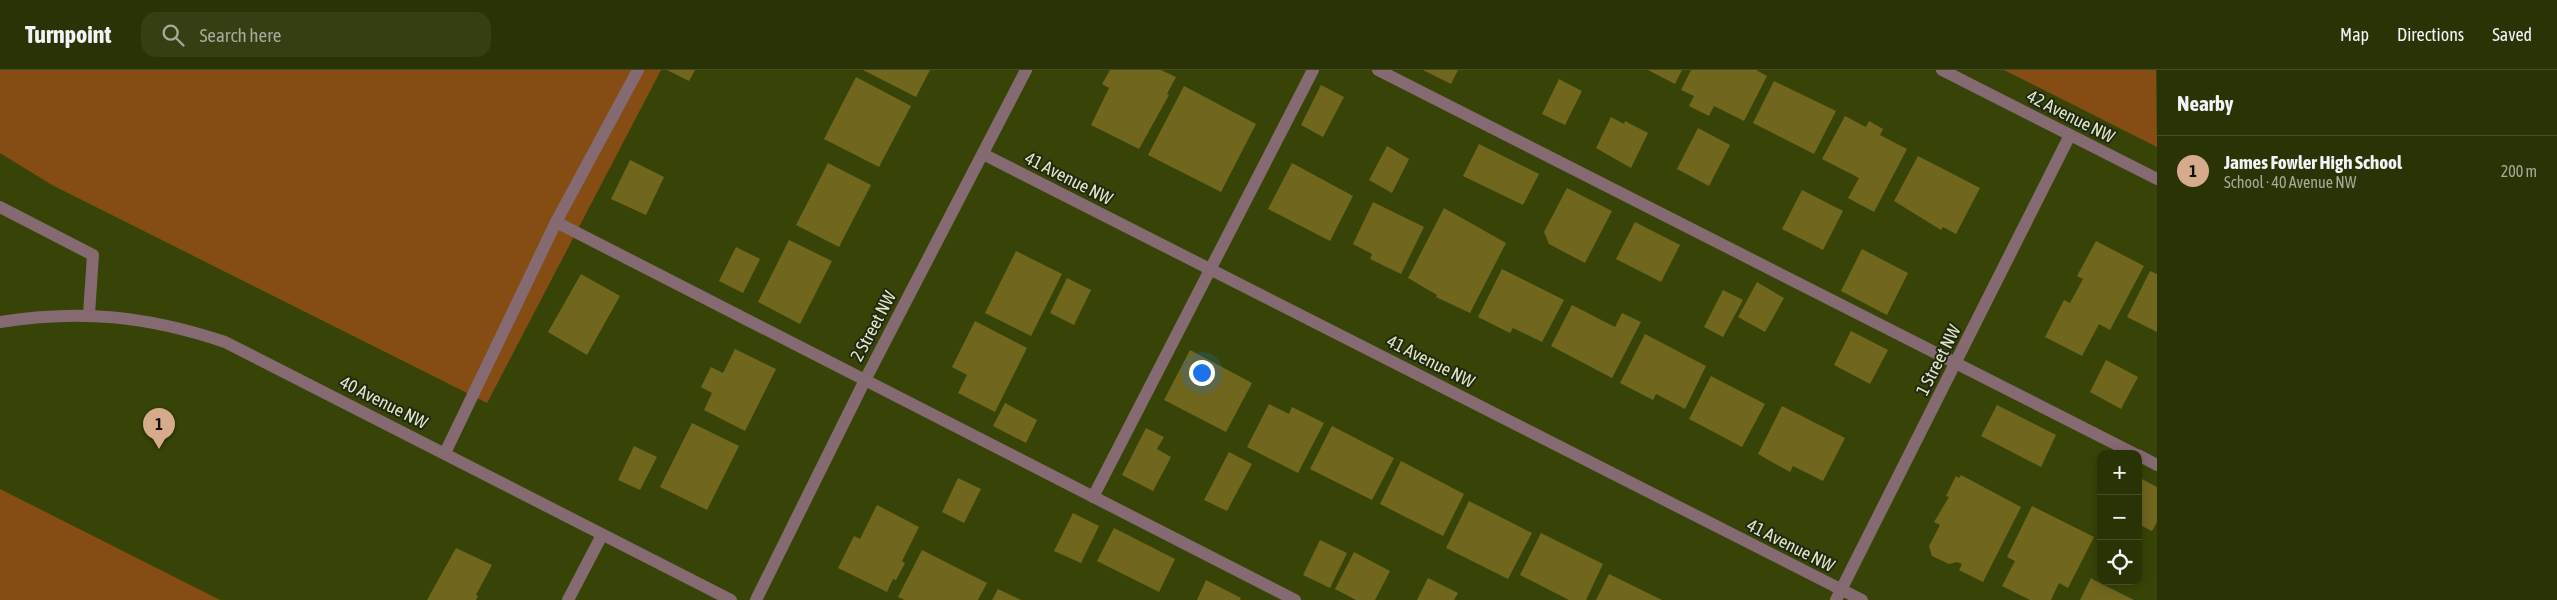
<!DOCTYPE html>
<html lang="en">
<head>
<meta charset="utf-8">
<style>
  body { margin:0; font-family:"Asap Condensed",sans-serif; background:#363f13; color:#f1f3f6 }
  .controls { position:absolute; right:15px; bottom:15px; display:grid; overflow:hidden; border-radius:10px; box-shadow:0 2px 12px #0003 }
  .controls button { width:45px; height:45px; display:grid; place-items:center; padding:0; border:0; border-bottom:1px solid #464e27; background:#2a3305; color:#f1f3f6; font:25px sans-serif }
  .you { position:absolute; left:1201px; top:302px; width:18px; height:18px; margin:-12px; border:4px solid #fff; border-radius:50%; background:#1a73e8; box-shadow:0 0 0 8px #1a73e833 }
  .badge { display:grid; place-items:center; width:32px; height:32px; border-radius:50%; background:#d6ab8b; color:#111; font-size:16px; font-weight:700 }
  .pin { position:absolute; translate:-50% -41px; filter:drop-shadow(0 1px 2px #0008) }
  .pin::after { content:''; position:absolute; top:26px; width:18px; height:15px; background:inherit; clip-path:polygon(0 0,100% 0,50% 100%) }
  .list { margin:0; padding:0; list-style:none }
  h2 { display:flex; justify-content:space-between; align-items:center; height:65px; margin:0; padding:0 20px; font-size:21px }
  h2 small { font-size:16px; font-weight:400; color:#a5aa9a }
  .list li { display:grid; grid-template-columns:32px 1fr auto; gap:15px; align-items:center; box-sizing:border-box; height:70px; padding:0 20px; border-top:1px solid #464e27 }
  .list b { display:block; font-size:19px; white-space:nowrap }
  .list p { margin:0; font-size:16px; white-space:nowrap; color:#a5aa9a }
  .list em { font-size:16px; font-style:normal; color:#a5aa9a }
  .icon { flex:none; width:28px; height:28px; fill:none; stroke:currentColor; stroke-width:2; stroke-linecap:round; stroke-linejoin:round }
  .map { position:relative; flex:none; width:2157px; height:530px; overflow:hidden }
  header { display:flex; align-items:center; gap:30px; box-sizing:border-box; height:70px; padding:0 25px; background:#2a3305; border-bottom:1px solid #464e27 }
  header strong { font-size:24px }
  nav { display:flex; gap:28px; margin-inline-start:auto; font-size:18px }
  .search { width:350px; height:45px; background:#363f13; display:flex; align-items:center; gap:12px; box-sizing:border-box; padding:0 18px; border-radius:15px; color:#a5aa9a; font-size:19px }
  main { display:flex }
  aside { flex:1; background:#2a3305 }
  .map>svg:first-child { display:block }
  .green { fill:#854d14 }
  .building { fill:#71661e }
  .lines { fill:none; stroke-linecap:round; stroke-linejoin:round }
  .minor { stroke:#866a72; stroke-width:12 }
  .labels { text-anchor:middle; dominant-baseline:central; stroke-width:4; stroke-linejoin:round; paint-order:stroke }
  .street-label { font-size:18px; fill:#dee7c9; stroke:#222810 }
</style>
</head>
<body>
<header>
<strong>Turnpoint</strong>
<div class="search"><svg class="icon" aria-label="search" viewBox="0 0 24 24"><circle cx="10" cy="10" r="6"/><path d="M15 15l6 6"/></svg>Search here</div>
<nav><a>Map</a><a>Directions</a><a>Saved</a></nav>
</header>
<main>
<div class="map">
<svg width="2157" height="530" viewBox="0 0 2157 530">
  <rect width="100%" height="100%" fill="#384407"/>
  <g class="green">
    <polygon points="0,0 661,0 487,333 52,115 0,83"/>
    <polygon points="2004,0 2156,0 2157,77"/>
    <polygon points="0,419 220,530 0,530"/>
  </g>
  <g class="building">
    <polygon points="667,0 695,0 689,11"/>
    <polygon points="863,0 930,0 916,27"/>
    <polygon points="1110,0 1161,0 1176,7 1167,24 1169,25 1139,79 1091,55 1109,18 1102,14"/>
    <polygon points="1423,0 1458,0 1451,14"/>
    <polygon points="1648,0 1682,0 1675,14"/>
    <polygon points="1691,0 1756,0 1767,6 1744,51 1714,36 1709,46 1689,36 1694,26 1681,20"/>
    <polygon points="856,7 911,36 879,97 824,69"/>
    <polygon points="1559,9 1582,21 1565,55 1542,44"/>
    <polygon points="1774,11 1836,41 1814,84 1753,53"/>
    <polygon points="1321,15 1344,27 1323,67 1301,55"/>
    <polygon points="1184,16 1256,54 1221,122 1148,85"/>
    <polygon points="1845,46 1866,57 1869,51 1883,59 1880,65 1907,79 1874,142 1848,128 1859,108 1822,89"/>
    <polygon points="1611,47 1624,54 1625,51 1648,63 1631,98 1596,78"/>
    <polygon points="1698,58 1730,75 1709,116 1677,99"/>
    <polygon points="1479,74 1539,104 1523,135 1463,106"/>
    <polygon points="1387,76 1409,89 1392,123 1369,110"/>
    <polygon points="1918,86 1980,118 1956,164 1943,157 1941,160 1894,131"/>
    <polygon points="630,90 664,107 646,145 611,129"/>
    <polygon points="828,93 871,115 839,177 796,155"/>
    <polygon points="1292,93 1353,126 1330,171 1268,139"/>
    <polygon points="1567,118 1612,141 1585,193 1549,174 1544,162"/>
    <polygon points="1802,120 1843,141 1823,180 1782,159"/>
    <polygon points="1373,132 1424,157 1401,204 1370,189 1372,184 1353,174"/>
    <polygon points="1444,138 1506,173 1470,243 1436,227 1437,225 1408,208"/>
    <polygon points="1635,152 1680,175 1661,212 1616,189"/>
    <polygon points="789,170 832,191 800,254 758,232"/>
    <polygon points="2096,171 2144,196 2110,260 2099,254 2082,286 2045,267 2064,230 2070,233 2083,209 2077,206"/>
    <polygon points="736,177 760,189 743,223 719,211"/>
    <polygon points="1862,179 1908,203 1887,245 1841,221"/>
    <polygon points="1016,181 1062,204 1031,266 985,243"/>
    <polygon points="1502,199 1564,230 1542,272 1513,258 1510,263 1478,247"/>
    <polygon points="2150,201 2157,204 2157,262 2127,247"/>
    <polygon points="581,204 620,226 587,285 548,262"/>
    <polygon points="1067,208 1091,220 1074,255 1050,243"/>
    <polygon points="1757,212 1784,228 1765,262 1738,247"/>
    <polygon points="1723,220 1743,230 1723,267 1704,257"/>
    <polygon points="1572,235 1615,257 1622,243 1641,252 1612,308 1551,276"/>
    <polygon points="975,251 1027,278 995,342 958,323 967,305 952,297"/>
    <polygon points="1851,261 1888,280 1870,314 1834,295"/>
    <polygon points="1645,264 1706,296 1685,339 1656,324 1653,330 1620,313"/>
    <polygon points="735,279 776,299 745,361 704,340 712,323 701,317 711,297 723,303"/>
    <polygon points="1190,280 1252,313 1226,362 1164,330"/>
    <polygon points="2106,290 2138,307 2121,339 2090,322"/>
    <polygon points="1711,306 1765,334 1742,377 1689,349"/>
    <polygon points="1005,333 1037,350 1026,373 993,356"/>
    <polygon points="1269,334 1289,344 1292,337 1324,353 1298,403 1247,377"/>
    <polygon points="1997,335 2056,365 2041,397 1981,366"/>
    <polygon points="1782,336 1845,368 1823,411 1793,396 1790,402 1758,384"/>
    <polygon points="692,353 739,376 707,440 660,417"/>
    <polygon points="1332,356 1394,388 1372,430 1310,399"/>
    <polygon points="1146,358 1164,367 1157,379 1171,387 1153,421 1122,405"/>
    <polygon points="634,376 657,387 640,420 618,410"/>
    <polygon points="1229,382 1252,394 1227,441 1204,430"/>
    <polygon points="1401,391 1464,424 1443,466 1380,434"/>
    <polygon points="1961,405 2021,437 1983,512 1959,500 1962,494 1957,492 1949,494 1932,486 1929,476 1940,455 1934,452 1949,427 1946,426 1956,406 1959,408"/>
    <polygon points="2138,407 2157,417 2157,452 2152,461 2138,454"/>
    <polygon points="958,408 981,419 964,453 942,442"/>
    <polygon points="1469,431 1532,463 1508,509 1446,478"/>
    <polygon points="877,435 919,457 902,491 905,493 896,510 893,509 887,522 838,498 854,466 860,469"/>
    <polygon points="2032,436 2094,467 2068,518 2059,513 2051,530 2030,530 2002,516 2015,491 2007,487"/>
    <polygon points="1073,443 1099,456 1081,493 1054,481"/>
    <polygon points="1114,458 1175,489 1159,522 1097,491"/>
    <polygon points="1541,463 1603,494 1586,530 1569,530 1520,505"/>
    <polygon points="1320,470 1347,483 1330,518 1303,505"/>
    <polygon points="456,478 492,495 476,525 478,526 476,530 427,530"/>
    <polygon points="922,480 987,513 978,530 905,530 898,527"/>
    <polygon points="1354,482 1390,501 1375,530 1356,530 1335,519"/>
    <polygon points="1609,504 1662,530 1596,530"/>
    <polygon points="1428,508 1458,523 1454,530 1417,530"/>
    <polygon points="2091,508 2094,510 2134,530 2080,530"/>
    <polygon points="1206,510 1241,528 1240,530 1197,530"/>
    <polygon points="998,519 1021,530 992,530"/>
  </g>
  <g class="lines">
    <g class="minor">
      <polyline points="1378,0 2135,384"/>
      <polyline points="1942,0 2157,109"/>
      <polyline points="983,84 1862,530"/>
      <polyline points="0,137 93,185 89,244"/>
      <polyline points="556,152 1295,530"/>
      <path d="M0,252C81,239 147,246 225,272L731,530"/>
      <polyline points="445,383 556,152 638,0"/>
      <polyline points="2138,385 2157,395"/>
      <polyline points="1093,427 1313,0"/>
      <polyline points="568,530 602,465"/>
      <polyline points="756,530 865,310 1026,0"/>
      <polyline points="1836,530 2070,65"/>
    </g>
  </g>
  <g class="labels">
    <g class="street-label">
      <text transform="translate(2071 46) rotate(27)">42 Avenue NW</text>
      <text transform="translate(1069 108) rotate(27)">41 Avenue NW</text>
      <text transform="translate(873 256) rotate(-62)">2 Street NW</text>
      <text transform="translate(1938 290) rotate(-63)">1 Street NW</text>
      <text transform="translate(1431 291) rotate(27)">41 Avenue NW</text>
      <text transform="translate(384 332) rotate(27)">40 Avenue NW</text>
      <text transform="translate(1791 475) rotate(27)">41 Avenue NW</text>
    </g>
  </g>
</svg>
<div class="controls">
<button>+</button>
<button>−</button>
<button><svg class="icon" aria-label="locate" viewBox="0 0 24 24"><circle cx="12" cy="12" r="6"/><path d="M12 2v4M12 18v4M2 12h4M18 12h4"/></svg></button>
</div>
<div class="you"></div>
<div class="pin badge" style="left:159px;top:379px">1</div>
</div>
<aside>
<h2>Nearby<small></small></h2>
<ul class="list">
<li><span class="badge">1</span><div><b>James Fowler High School</b><p>School · 40 Avenue NW</p></div><em>200 m</em></li>
</ul>
</aside>
</main>
</body>
</html>
